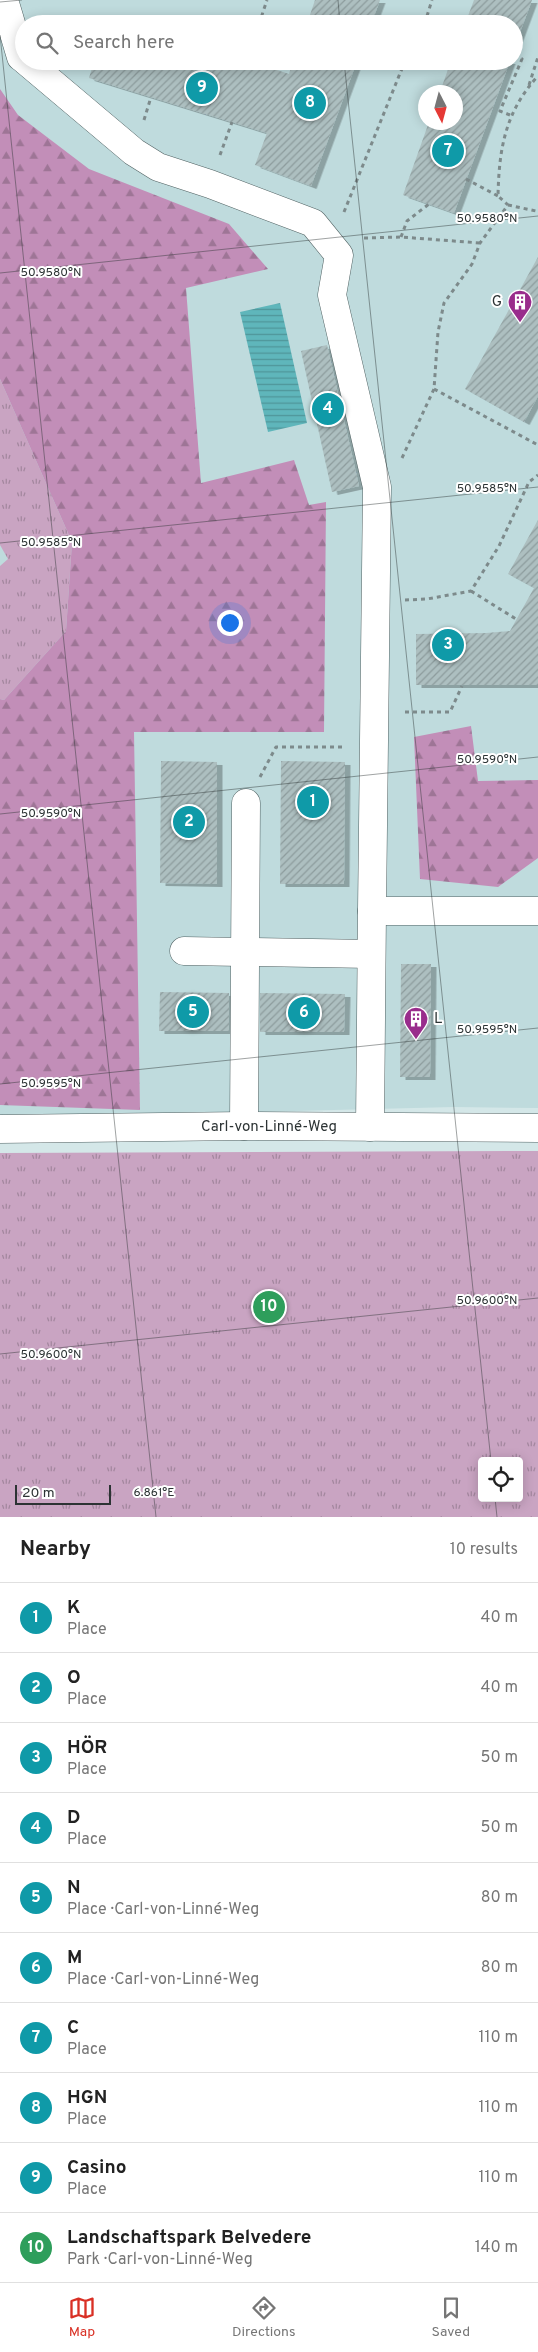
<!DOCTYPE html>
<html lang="en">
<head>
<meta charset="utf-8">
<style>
  body { margin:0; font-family:Overpass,sans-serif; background:#f2f2f2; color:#222 }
  .controls { position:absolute; right:15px; bottom:15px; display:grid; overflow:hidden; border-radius:5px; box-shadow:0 2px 12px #0003 }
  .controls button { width:45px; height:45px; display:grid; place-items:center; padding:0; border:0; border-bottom:1px solid #e0e0e0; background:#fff; color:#222; font:25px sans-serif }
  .compass { position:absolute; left:418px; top:85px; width:45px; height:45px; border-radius:50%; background:#fff; box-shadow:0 2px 12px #0003; rotate:174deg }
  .scale { position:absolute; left:15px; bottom:12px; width:96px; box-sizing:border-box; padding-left:5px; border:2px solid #2c3334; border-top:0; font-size:14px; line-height:18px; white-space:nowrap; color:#2c3334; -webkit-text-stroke:4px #fff; paint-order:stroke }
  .you { position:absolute; left:229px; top:622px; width:18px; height:18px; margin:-12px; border:4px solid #fff; border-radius:50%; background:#1a73e8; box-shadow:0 0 0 8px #1a73e833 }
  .badge { display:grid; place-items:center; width:32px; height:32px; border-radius:50%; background:#d93025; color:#fff; font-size:16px; font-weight:700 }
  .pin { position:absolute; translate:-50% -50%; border:2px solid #fff; box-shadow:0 1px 5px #0006 }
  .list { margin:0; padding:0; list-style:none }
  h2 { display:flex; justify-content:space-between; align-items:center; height:65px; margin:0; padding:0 20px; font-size:21px }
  h2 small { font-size:16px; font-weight:400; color:#767676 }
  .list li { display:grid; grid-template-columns:32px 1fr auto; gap:15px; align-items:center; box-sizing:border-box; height:70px; padding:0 20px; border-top:1px solid #e0e0e0 }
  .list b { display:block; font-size:19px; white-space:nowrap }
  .list p { margin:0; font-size:16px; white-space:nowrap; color:#767676 }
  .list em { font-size:16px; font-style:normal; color:#767676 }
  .icon { flex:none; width:28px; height:28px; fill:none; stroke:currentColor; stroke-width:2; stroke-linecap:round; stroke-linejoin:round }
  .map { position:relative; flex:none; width:538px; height:1517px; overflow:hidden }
  .search { position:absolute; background:#fff; box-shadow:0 2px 12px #0003; left:15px; right:15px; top:15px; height:55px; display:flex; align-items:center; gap:12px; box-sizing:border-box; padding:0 18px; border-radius:28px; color:#767676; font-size:19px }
  .sheet { height:765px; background:#fff }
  nav { display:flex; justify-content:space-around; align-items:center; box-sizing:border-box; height:70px; border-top:1px solid #e0e0e0; background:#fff; font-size:14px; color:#767676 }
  nav a { display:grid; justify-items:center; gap:2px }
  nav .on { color:#d93025 }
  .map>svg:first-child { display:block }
  .built { fill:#bfdbdd; fill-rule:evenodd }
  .grass { fill:url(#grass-tufts); fill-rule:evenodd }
  .forest { fill:url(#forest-firs) }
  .water { fill:url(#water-rules) }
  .building { fill:url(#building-hatch); filter:url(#shadow) }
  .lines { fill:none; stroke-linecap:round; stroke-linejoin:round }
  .minor-casing { stroke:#506162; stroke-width:29 }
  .path { stroke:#7d8a8b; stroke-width:3; stroke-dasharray:4 4; stroke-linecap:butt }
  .minor { stroke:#fff; stroke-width:28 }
  .ticks { fill:none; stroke:#2c3334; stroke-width:1; stroke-opacity:0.45 }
  .labels { text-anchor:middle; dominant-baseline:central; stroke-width:4; stroke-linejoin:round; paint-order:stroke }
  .poi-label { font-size:15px; fill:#2c3334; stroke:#fff; text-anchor:end }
  .street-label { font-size:15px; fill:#2c3334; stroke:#fff }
  .ticks-label { font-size:12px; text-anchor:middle; fill:#2c3334; stroke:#fff; stroke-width:4; stroke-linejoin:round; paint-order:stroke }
</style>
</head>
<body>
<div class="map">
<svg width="538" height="1517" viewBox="0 0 538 1517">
  <defs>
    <pattern id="grass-tufts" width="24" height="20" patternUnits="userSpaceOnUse" patternTransform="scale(1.25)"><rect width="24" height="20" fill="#c9a4c2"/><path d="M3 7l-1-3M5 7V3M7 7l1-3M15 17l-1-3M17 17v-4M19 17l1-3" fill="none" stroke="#a3869e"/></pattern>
    <pattern id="forest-firs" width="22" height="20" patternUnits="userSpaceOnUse" patternTransform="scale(1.25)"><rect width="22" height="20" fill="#c28eb8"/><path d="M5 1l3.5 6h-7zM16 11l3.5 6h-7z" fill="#9e7596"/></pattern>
    <pattern id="water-rules" width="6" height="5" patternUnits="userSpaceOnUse" patternTransform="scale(1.25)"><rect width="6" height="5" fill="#5fb6bb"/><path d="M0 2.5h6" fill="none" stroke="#4f9599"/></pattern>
    <pattern id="building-hatch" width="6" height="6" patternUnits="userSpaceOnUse" patternTransform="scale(1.25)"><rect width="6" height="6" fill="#adbfc0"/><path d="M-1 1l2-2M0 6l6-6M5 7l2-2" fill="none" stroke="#8d9c9d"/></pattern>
    <filter id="shadow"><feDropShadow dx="5.5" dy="3" stdDeviation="0" flood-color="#0004"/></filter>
  </defs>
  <rect width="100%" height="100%" fill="#d4e7e8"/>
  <path class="built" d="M0,0H538V1108L454,1107L140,1115L0,1116ZM24,24H514V61H24ZM426,92H456V122H426Z"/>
  <g class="grass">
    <polygon points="0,379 72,542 66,631 4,700 0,699 0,566 8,559 0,545"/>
    <path d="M538,1151V1517H0V1153ZM482,1461H519V1498H482Z"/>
  </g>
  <g class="forest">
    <polygon points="0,89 18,115 89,169 229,224 268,269 186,288 201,483 294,460 309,505 326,502 324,732 134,732 140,1110 0,1105 0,699 4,700 66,631 72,542 0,379"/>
    <polygon points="471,726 478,781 538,780 538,858 498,887 420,879 414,737"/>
  </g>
  <polygon class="water" points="280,303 307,423 268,432 240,312"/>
  <g class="building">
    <polygon points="315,0 380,0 371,24 307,24"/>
    <polygon points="474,0 532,0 514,48 514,24 465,24"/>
    <polygon points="94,61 250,61 289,74 293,61 357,61 311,186 255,165 267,133 89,78"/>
    <polygon points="451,61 510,61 454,213 403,195 429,122 456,122 456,92 440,92"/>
    <polygon points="538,257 538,396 524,422 465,389"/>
    <polygon points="327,345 359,486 332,492 301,351"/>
    <polygon points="538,520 538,685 416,685 416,634 486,633 510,631 534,588 508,574"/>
    <polygon points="161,761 217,762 217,884 160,883"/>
    <polygon points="281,761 345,762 344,884 280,884"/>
    <polygon points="401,964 431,964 430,1077 400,1077"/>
    <polygon points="160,992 229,993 229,1031 159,1031"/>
    <polygon points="260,993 345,994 344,1032 260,1032"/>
  </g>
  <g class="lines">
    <defs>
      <g id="minor">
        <polyline points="4,0 21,57 24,59"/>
        <polyline points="26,61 134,152 158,167 210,184 313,223 339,255 332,295 377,487 372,911"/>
        <polyline points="184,951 371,954"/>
        <polyline points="244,1126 246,803"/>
        <polyline points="370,1127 372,911 538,911"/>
        <polyline points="0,1129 244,1126 538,1128"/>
      </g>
    </defs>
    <use href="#minor" class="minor-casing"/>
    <g class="path">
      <polyline points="427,16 432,0"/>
      <polyline points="259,24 267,0"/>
      <polyline points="265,66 265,61"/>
      <polyline points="529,85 538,57"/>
      <polyline points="510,115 500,111 522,59 514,56"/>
      <polyline points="144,120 151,97"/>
      <polyline points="220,155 232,122"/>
      <polyline points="466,179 498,196"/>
      <polyline points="508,205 536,211"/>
      <polyline points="344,212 405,61"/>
      <polyline points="401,237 407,221 429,204"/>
      <polyline points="364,238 401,237 480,243"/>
      <polyline points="434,389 538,445"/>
      <path d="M402,458L434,389L438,332L444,303L472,264L480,243L508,205L498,196C499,149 505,112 538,76"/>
      <polyline points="471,591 516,619"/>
      <polyline points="405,600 427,599 471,591 499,546 529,482 538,475"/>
      <polyline points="405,712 450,712 462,686"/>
      <polyline points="260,777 276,747 343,747"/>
    </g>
    <use href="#minor" class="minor"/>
  </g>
  <path class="ticks" d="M338,0L340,24M0,2L22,0M0,35L156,1517M344,61L491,1461M0,273L538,216M0,543L538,487M0,814L538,757M0,1084L538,1028M0,1354L538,1298M495,1498L497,1517"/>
  <defs>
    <symbol id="building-pin" viewBox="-11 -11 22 30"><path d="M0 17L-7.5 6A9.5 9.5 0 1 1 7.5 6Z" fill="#992c8c" stroke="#fff"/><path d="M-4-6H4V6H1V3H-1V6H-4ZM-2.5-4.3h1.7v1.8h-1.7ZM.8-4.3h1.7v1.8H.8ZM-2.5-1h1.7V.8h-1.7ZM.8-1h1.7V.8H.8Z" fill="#fff"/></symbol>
  </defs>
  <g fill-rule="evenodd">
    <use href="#building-pin" x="506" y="288" width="28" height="38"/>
    <use href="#building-pin" x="402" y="1005" width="28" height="38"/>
  </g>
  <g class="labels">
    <g class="poi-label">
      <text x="502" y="302">G</text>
      <text x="434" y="1019" text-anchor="start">L</text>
    </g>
    <g class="street-label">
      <text x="269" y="1127">Carl-von-Linné-Weg</text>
    </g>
  </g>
  <g class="ticks-label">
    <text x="487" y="222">50.9580°N</text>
    <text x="51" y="276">50.9580°N</text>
    <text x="487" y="492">50.9585°N</text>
    <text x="51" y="546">50.9585°N</text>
    <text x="487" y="763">50.9590°N</text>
    <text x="51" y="817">50.9590°N</text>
    <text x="487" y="1033">50.9595°N</text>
    <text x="51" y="1087">50.9595°N</text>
    <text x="487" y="1304">50.9600°N</text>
    <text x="51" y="1358">50.9600°N</text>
    <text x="154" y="1496">6.861°E</text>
  </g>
</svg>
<div class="controls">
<button><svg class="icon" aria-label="locate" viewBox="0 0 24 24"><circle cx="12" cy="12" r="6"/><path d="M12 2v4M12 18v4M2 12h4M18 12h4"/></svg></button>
</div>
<svg class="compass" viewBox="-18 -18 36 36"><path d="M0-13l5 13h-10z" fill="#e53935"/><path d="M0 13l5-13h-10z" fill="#767676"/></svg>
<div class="scale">20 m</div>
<div class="you"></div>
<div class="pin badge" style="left:313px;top:802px;background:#0f9aa8">1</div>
<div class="pin badge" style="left:189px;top:822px;background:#0f9aa8">2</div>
<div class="pin badge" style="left:448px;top:645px;background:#0f9aa8">3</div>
<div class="pin badge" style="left:328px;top:409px;background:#0f9aa8">4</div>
<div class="pin badge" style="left:193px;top:1012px;background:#0f9aa8">5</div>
<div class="pin badge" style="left:304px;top:1013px;background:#0f9aa8">6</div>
<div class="pin badge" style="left:448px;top:151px;background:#0f9aa8">7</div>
<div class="pin badge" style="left:310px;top:103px;background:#0f9aa8">8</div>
<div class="pin badge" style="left:202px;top:88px;background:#0f9aa8">9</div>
<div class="pin badge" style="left:269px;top:1307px;background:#2e9e5b">10</div>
<div class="search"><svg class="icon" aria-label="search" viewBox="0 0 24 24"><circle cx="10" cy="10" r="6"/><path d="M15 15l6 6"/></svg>Search here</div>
</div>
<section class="sheet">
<h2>Nearby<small>10 results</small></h2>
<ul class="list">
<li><span class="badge" style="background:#0f9aa8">1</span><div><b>K</b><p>Place</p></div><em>40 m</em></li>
<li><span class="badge" style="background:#0f9aa8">2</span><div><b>O</b><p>Place</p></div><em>40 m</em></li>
<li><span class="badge" style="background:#0f9aa8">3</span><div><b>HÖR</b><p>Place</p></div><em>50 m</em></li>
<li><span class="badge" style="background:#0f9aa8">4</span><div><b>D</b><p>Place</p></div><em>50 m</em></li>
<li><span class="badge" style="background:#0f9aa8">5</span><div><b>N</b><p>Place · Carl-von-Linné-Weg</p></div><em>80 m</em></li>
<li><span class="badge" style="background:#0f9aa8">6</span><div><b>M</b><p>Place · Carl-von-Linné-Weg</p></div><em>80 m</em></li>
<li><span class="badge" style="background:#0f9aa8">7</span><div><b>C</b><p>Place</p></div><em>110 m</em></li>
<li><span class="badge" style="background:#0f9aa8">8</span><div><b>HGN</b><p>Place</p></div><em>110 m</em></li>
<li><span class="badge" style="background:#0f9aa8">9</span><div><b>Casino</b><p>Place</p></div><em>110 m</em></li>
<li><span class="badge" style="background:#2e9e5b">10</span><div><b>Landschaftspark Belvedere</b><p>Park · Carl-von-Linné-Weg</p></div><em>140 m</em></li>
</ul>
</section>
<nav>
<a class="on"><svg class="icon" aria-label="map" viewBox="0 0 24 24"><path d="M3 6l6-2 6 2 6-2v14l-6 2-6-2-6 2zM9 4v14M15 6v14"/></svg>Map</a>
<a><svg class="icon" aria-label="directions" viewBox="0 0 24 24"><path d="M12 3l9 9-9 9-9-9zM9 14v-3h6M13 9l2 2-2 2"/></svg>Directions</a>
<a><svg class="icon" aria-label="saved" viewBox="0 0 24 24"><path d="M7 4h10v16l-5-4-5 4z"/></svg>Saved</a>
</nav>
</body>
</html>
